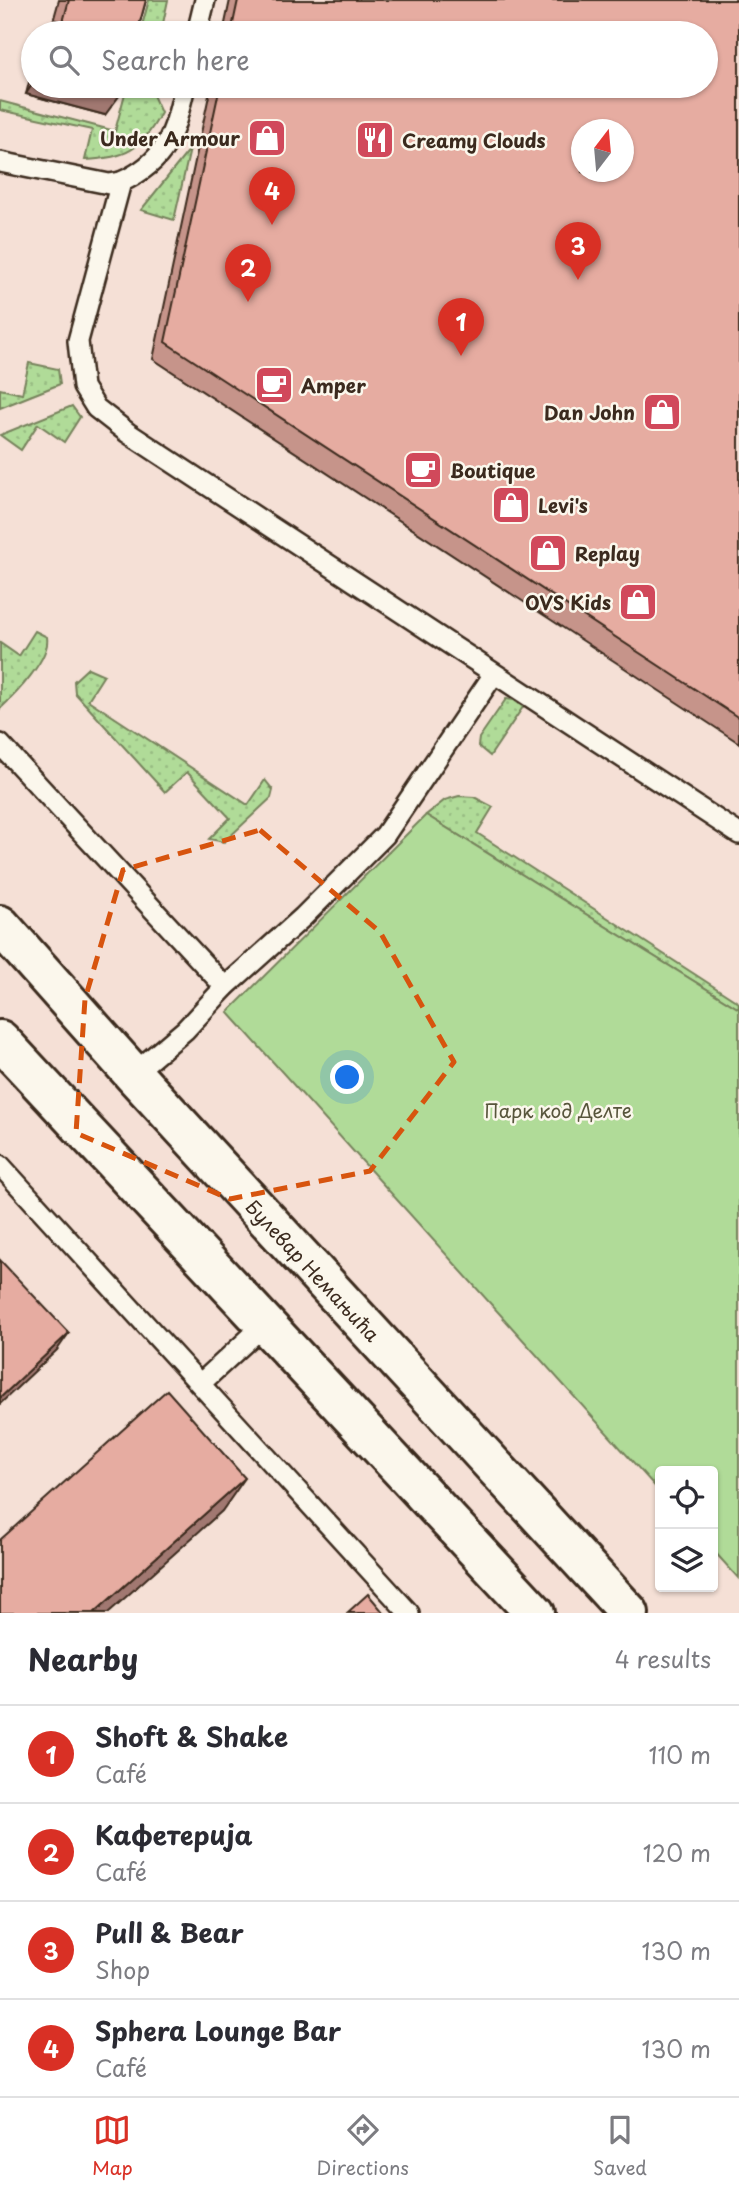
<!DOCTYPE html>
<html lang="en">
<head>
<meta charset="utf-8">
<style>
  body { margin:0; font-family:"Playpen Sans",sans-serif; background:#f2f2f3; color:#2b2b33 }
  .controls { position:absolute; right:21px; bottom:21px; display:grid; overflow:hidden; border-radius:7px; box-shadow:0 2px 5px #0004 }
  .controls button { width:63px; height:63px; display:grid; place-items:center; padding:0; border:0; border-bottom:2px solid #e1e1e2; background:#fff; color:#2b2b33; font:35px sans-serif }
  .compass { position:absolute; left:571px; top:119px; width:63px; height:63px; border-radius:50%; background:#fff; box-shadow:0 2px 5px #0004; rotate:16deg }
  .you { position:absolute; left:348px; top:1078px; width:24px; height:24px; margin:-18px; border:5px solid #fff; border-radius:50%; background:#1a73e8; box-shadow:0 0 0 10px #1a73e833 }
  .badge { display:grid; place-items:center; width:46px; height:46px; border-radius:50%; background:#d93025; color:#fff; font-size:23px; font-weight:700 }
  .pin { position:absolute; translate:-50% -58px; filter:drop-shadow(0 2px 4px #0008) }
  .pin::after { content:''; position:absolute; top:37px; width:24px; height:21px; background:inherit; clip-path:polygon(0 0,100% 0,50% 100%) }
  .list { margin:0; padding:0; list-style:none }
  h2 { display:flex; justify-content:space-between; align-items:center; height:91px; margin:0; padding:0 28px; font-size:30px }
  h2 small { font-size:23px; font-weight:400; color:#7c7c81 }
  .list li { display:grid; grid-template-columns:46px 1fr auto; gap:21px; align-items:center; box-sizing:border-box; height:98px; padding:0 28px; border-top:2px solid #e1e1e2 }
  .list b { display:block; font-size:26px; white-space:nowrap }
  .list p { margin:0; font-size:23px; white-space:nowrap; color:#7c7c81 }
  .list em { font-size:23px; font-style:normal; color:#7c7c81 }
  .icon { flex:none; width:38px; height:38px; fill:none; stroke:currentColor; stroke-width:2; stroke-linecap:round; stroke-linejoin:round }
  .map { position:relative; flex:none; width:739px; height:1613px; overflow:hidden }
  .search { position:absolute; background:#fff; box-shadow:0 2px 5px #0004; left:21px; right:21px; top:21px; height:77px; display:flex; align-items:center; gap:18px; box-sizing:border-box; padding:0 24px; border-radius:38px; color:#7c7c81; font-size:26px }
  .sheet { height:483px; background:#fff }
  nav { display:flex; justify-content:space-around; align-items:center; box-sizing:border-box; height:98px; border-top:2px solid #e1e1e2; background:#fff; font-size:19px; color:#7c7c81 }
  nav a { display:grid; justify-items:center; gap:4px }
  nav .on { color:#d93025 }
  .map>svg:first-child { display:block }
  .grass { fill:url(#grass-dots); stroke:#76825b; stroke-width:2 }
  .park { fill:#b0db98; stroke:#76825b; stroke-width:2 }
  .lines { fill:none; stroke-linecap:round; stroke-linejoin:round }
  .lane-casing { stroke:#3b2a1e; stroke-width:24 }
  .secondary-casing { stroke:#3b2a1e; stroke-width:44 }
  .lane { stroke:#fbf7ec; stroke-width:19 }
  .secondary { stroke:#fbf7ec; stroke-width:38 }
  .wall { fill:#c6948a; stroke:#3b2a1e; stroke-width:2 }
  .shaded-wall { fill:#a17871; stroke:#3b2a1e; stroke-width:2 }
  .building { fill:#e6aca1; stroke:#3b2a1e; stroke-width:2; fill-rule:evenodd }
  .marked { fill:none; stroke:#d7540e; stroke-width:5; stroke-dasharray:14 9; stroke-linejoin:round }
  .labels { text-anchor:middle; dominant-baseline:central; stroke-width:5; stroke-linejoin:round; paint-order:stroke }
  .poi-label { font-size:19px; font-weight:bold; fill:#3b2a1e; stroke:#fbf7ec; text-anchor:start }
  .park-label { font-size:19px; fill:#58563c; stroke:#fbf7ec }
  .street-label { font-size:19px; fill:#3b2a1e; stroke:#fbf7ec }
</style>
</head>
<body>
<div class="map">
<svg width="739" height="1613" viewBox="0 0 739 1613">
  <defs>
    <pattern id="grass-dots" width="8" height="8" patternUnits="userSpaceOnUse" patternTransform="scale(1.75)"><rect width="8" height="8" fill="#b0db98"/><path d="M2 2h.1M6 6h.1" fill="none" stroke="#98bc83" stroke-width="1.8" stroke-linecap="round"/></pattern>
  </defs>
  <rect width="100%" height="100%" fill="#f5e0d6"/>
  <filter id="ink" filterUnits="userSpaceOnUse"><feTurbulence type="fractalNoise" baseFrequency=".0143" numOctaves="2"/><feDisplacementMap in="SourceGraphic" scale="14" xChannelSelector="R" yChannelSelector="G"/><feConvolveMatrix kernelMatrix="1 2 1 2 8 2 1 2 1" color-interpolation-filters="sRGB"/></filter>
  <g filter="url(#ink)">
    <g class="grass">
      <polygon points="149,0 168,0 161,33 140,33"/>
      <path d="M127,86H149L161,113C141,150 127,158 85,160L92,130L0,110V101L115,131Z"/>
      <polygon points="190,149 174,220 141,210"/>
      <polygon points="29,363 58,369 60,384 0,408 0,389 22,394"/>
      <polygon points="72,406 80,417 64,442 38,424 21,450 0,435"/>
      <path d="M35,631L47,637C51,658 15,695 0,709V643L19,656Z"/>
      <polygon points="88,668 104,675 88,700 248,805 265,780 273,790 271,798 224,842 209,839 230,818 187,772 165,792 75,693 74,681"/>
      <polygon points="506,699 514,700 523,707 490,756 478,746 479,738"/>
      <polygon points="459,796 474,797 493,807 477,833 739,1003 739,1009 426,815 445,800"/>
    </g>
    <polygon class="park" points="426,815 739,1009 739,1579 713,1550 713,1471 660,1471 660,1492 228,1012"/>
    <g class="lines">
      <defs>
        <g id="lane">
          <polyline points="197,33 205,0"/>
          <path d="M185,86C174,132 169,160 121,182L78,341L83,387L96,408L128,433L739,834"/>
          <polyline points="0,162 109,184 121,182"/>
          <polyline points="0,744 225,987"/>
          <polyline points="133,1074 185,1030 225,987 303,917 385,835 494,674"/>
          <polyline points="0,1165 409,1613"/>
          <polyline points="201,1383 265,1324"/>
        </g>
        <g id="secondary">
          <polyline points="0,925 133,1074 629,1613"/>
          <polyline points="0,1040 535,1613"/>
        </g>
      </defs>
      <use href="#lane" class="lane-casing"/>
      <use href="#secondary" class="secondary-casing"/>
      <use href="#lane" class="lane"/>
      <use href="#secondary" class="secondary"/>
    </g>
    <g class="wall">
      <polygon points="59,0 146,0 137,33 47,33 52,25"/>
      <polygon points="230,0 739,0 739,743 153,359 211,86 706,86 706,33 223,33"/>
      <polygon points="33,67 33,86 105,115 26,94"/>
    </g>
    <g class="shaded-wall">
      <polygon points="33,83 33,86 99,86 122,92 105,115 26,94"/>
      <polygon points="69,1333 57,1350 0,1404 0,1398"/>
      <polygon points="245,1478 222,1511 108,1613 94,1613"/>
    </g>
    <g class="building">
      <polygon points="69,0 146,0 137,33 52,33 56,20 63,22"/>
      <path d="M238,0H739V718L165,342L220,86H706V33H231ZM582,130H624V172H582Z"/>
      <polygon points="99,86 123,86 122,92"/>
      <polygon points="0,1260 69,1333 0,1398"/>
      <polygon points="167,1390 245,1478 94,1613 0,1613 0,1540"/>
      <polygon points="368,1594 384,1613 347,1613"/>
    </g>
  </g>
  <path class="marked" d="M260,830L380,932L454,1062L370,1171L230,1199L76,1133L85,999L123,870Z"/>
  <defs>
    <symbol id="shop-square" viewBox="-11 -11 22 22"><rect x="-9" y="-9" width="18" height="18" rx="4" fill="#d1495b" stroke="#fbf7ec"/><path d="M-5-2.5h2.3a2.7 3.5 0 0 1 5.4 0H5L5.5 6h-11ZM-1.5-2.5h3a1.5 2.3 0 0 0-3 0Z" fill="#fff"/></symbol>
    <symbol id="restaurant-square" viewBox="-11 -11 22 22"><rect x="-9" y="-9" width="18" height="18" rx="4" fill="#d1495b" stroke="#fbf7ec"/><path d="M-5-6h1v4h1v-4h1v4h1v-4h1v5L-1.5 .5V6h-2V.5L-5-1ZM5-6V6H3V1.5H1.5Q1.5-4 5-6Z" fill="#fff"/></symbol>
    <symbol id="cafe-square" viewBox="-11 -11 22 22"><rect x="-9" y="-9" width="18" height="18" rx="4" fill="#d1495b" stroke="#fbf7ec"/><path d="M-5.5-4.5H6V0H3Q3 3.5 0 3.5H-2.5Q-5.5 3.5-5.5 0ZM3-3.2v2h1.7v-2ZM-6 4.5H4V6H-6Z" fill="#fff"/></symbol>
  </defs>
  <g fill-rule="evenodd">
    <use href="#shop-square" x="245" y="116" width="44" height="44"/>
    <use href="#restaurant-square" x="353" y="118" width="44" height="44"/>
    <use href="#cafe-square" x="252" y="363" width="44" height="44"/>
    <use href="#shop-square" x="640" y="390" width="44" height="44"/>
    <use href="#cafe-square" x="401" y="448" width="44" height="44"/>
    <use href="#shop-square" x="489" y="483" width="44" height="44"/>
    <use href="#shop-square" x="526" y="531" width="44" height="44"/>
    <use href="#shop-square" x="616" y="580" width="44" height="44"/>
  </g>
  <g class="labels">
    <g class="poi-label">
      <text x="240" y="138" text-anchor="end">Under Armour</text>
      <text x="402" y="140">Creamy Clouds</text>
      <text x="301" y="385">Amper</text>
      <text x="635" y="412" text-anchor="end">Dan John</text>
      <text x="450" y="470">Boutique</text>
      <text x="538" y="505">Levi's</text>
      <text x="575" y="553">Replay</text>
      <text x="611" y="602" text-anchor="end">OVS Kids</text>
    </g>
    <g class="park-label">
      <text x="558" y="1110">Парк код Делте</text>
    </g>
    <g class="street-label">
      <text transform="translate(313 1270) rotate(47)">Булевар Немањића</text>
    </g>
  </g>
</svg>
<div class="controls">
<button><svg class="icon" aria-label="locate" viewBox="0 0 24 24"><circle cx="12" cy="12" r="6"/><path d="M12 2v4M12 18v4M2 12h4M18 12h4"/></svg></button>
<button><svg class="icon" aria-label="layers" viewBox="0 0 24 24"><path d="M12 4l9 5-9 5-9-5zM3 14l9 5 9-5"/></svg></button>
</div>
<svg class="compass" viewBox="-18 -18 36 36"><path d="M0-13l5 13h-10z" fill="#e53935"/><path d="M0 13l5-13h-10z" fill="#7c7c81"/></svg>
<div class="you"></div>
<div class="pin badge" style="left:461px;top:356px">1</div>
<div class="pin badge" style="left:248px;top:302px">2</div>
<div class="pin badge" style="left:578px;top:280px">3</div>
<div class="pin badge" style="left:272px;top:225px">4</div>
<div class="search"><svg class="icon" aria-label="search" viewBox="0 0 24 24"><circle cx="10" cy="10" r="6"/><path d="M15 15l6 6"/></svg>Search here</div>
</div>
<section class="sheet">
<h2>Nearby<small>4 results</small></h2>
<ul class="list">
<li><span class="badge">1</span><div><b>Shoft &amp; Shake</b><p>Café</p></div><em>110 m</em></li>
<li><span class="badge">2</span><div><b>Кафетерија</b><p>Café</p></div><em>120 m</em></li>
<li><span class="badge">3</span><div><b>Pull &amp; Bear</b><p>Shop</p></div><em>130 m</em></li>
<li><span class="badge">4</span><div><b>Sphera Lounge Bar</b><p>Café</p></div><em>130 m</em></li>
</ul>
</section>
<nav>
<a class="on"><svg class="icon" aria-label="map" viewBox="0 0 24 24"><path d="M3 6l6-2 6 2 6-2v14l-6 2-6-2-6 2zM9 4v14M15 6v14"/></svg>Map</a>
<a><svg class="icon" aria-label="directions" viewBox="0 0 24 24"><path d="M12 3l9 9-9 9-9-9zM9 14v-3h6M13 9l2 2-2 2"/></svg>Directions</a>
<a><svg class="icon" aria-label="saved" viewBox="0 0 24 24"><path d="M7 4h10v16l-5-4-5 4z"/></svg>Saved</a>
</nav>
</body>
</html>
